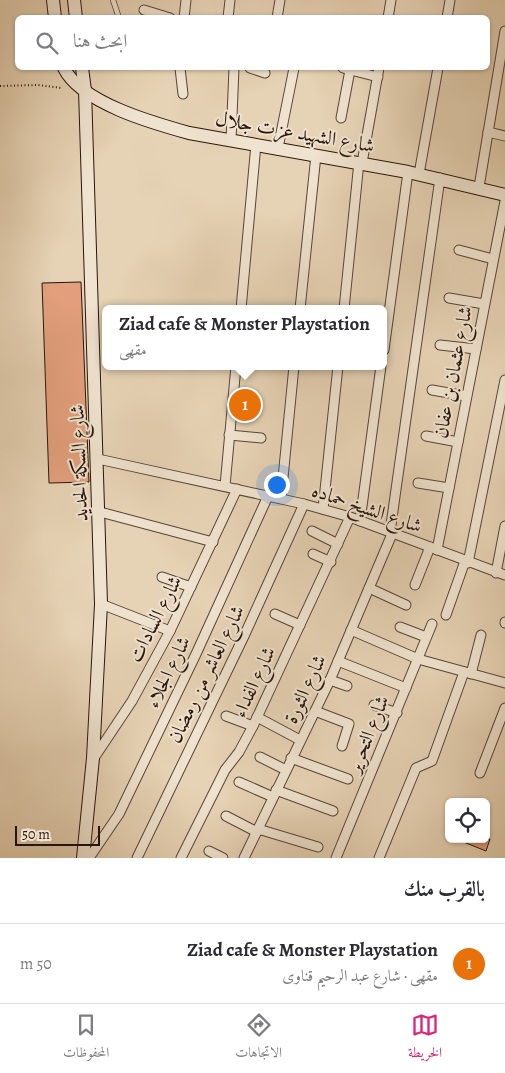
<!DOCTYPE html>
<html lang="ar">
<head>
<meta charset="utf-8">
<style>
  body { margin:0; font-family:Alegreya,Amiri,serif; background:#f7f7f7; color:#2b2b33; direction:rtl }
  .controls { position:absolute; right:15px; bottom:15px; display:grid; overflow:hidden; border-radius:8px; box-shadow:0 1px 4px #0004 }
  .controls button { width:45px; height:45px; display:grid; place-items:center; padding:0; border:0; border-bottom:1px solid #e1e1e2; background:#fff; color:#2b2b33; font:25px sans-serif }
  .scale { position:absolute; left:15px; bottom:12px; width:85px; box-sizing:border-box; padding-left:5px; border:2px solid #28150e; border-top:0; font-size:14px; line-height:18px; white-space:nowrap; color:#28150e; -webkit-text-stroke:4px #efe2ce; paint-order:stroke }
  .you { position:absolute; left:276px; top:484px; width:18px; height:18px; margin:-12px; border:4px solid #fff; border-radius:50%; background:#1a73e8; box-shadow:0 0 0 8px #1a73e833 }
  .badge { display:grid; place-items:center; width:32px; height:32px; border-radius:50%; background:#db2777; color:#fff; font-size:16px; font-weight:700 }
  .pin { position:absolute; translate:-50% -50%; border:2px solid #fff; box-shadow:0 1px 5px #0006 }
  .popup { position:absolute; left:102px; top:305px; width:285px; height:65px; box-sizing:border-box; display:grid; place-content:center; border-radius:8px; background:#fff; filter:drop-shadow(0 1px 4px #0005); font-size:16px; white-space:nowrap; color:#7c7c81 }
  .popup b { font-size:19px; color:#2b2b33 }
  .popup::after { content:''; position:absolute; left:50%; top:100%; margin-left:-10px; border:10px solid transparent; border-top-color:#fff }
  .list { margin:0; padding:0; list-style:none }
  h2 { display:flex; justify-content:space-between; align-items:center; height:65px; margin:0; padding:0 20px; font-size:21px }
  h2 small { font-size:16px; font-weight:400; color:#7c7c81 }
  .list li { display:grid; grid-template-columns:32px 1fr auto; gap:15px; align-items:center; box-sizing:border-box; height:80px; padding:0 20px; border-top:1px solid #e1e1e2 }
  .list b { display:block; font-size:19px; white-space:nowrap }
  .list p { margin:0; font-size:16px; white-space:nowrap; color:#7c7c81 }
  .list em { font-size:16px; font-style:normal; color:#7c7c81 }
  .icon { flex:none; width:28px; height:28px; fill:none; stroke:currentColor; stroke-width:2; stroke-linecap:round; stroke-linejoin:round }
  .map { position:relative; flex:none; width:505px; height:858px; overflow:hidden; direction:ltr }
  .search { position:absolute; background:#fff; box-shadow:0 1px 4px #0004; left:15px; right:15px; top:15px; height:55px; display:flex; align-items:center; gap:12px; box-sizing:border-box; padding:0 18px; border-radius:8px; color:#7c7c81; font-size:19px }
  .sheet { height:145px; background:#fff }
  nav { display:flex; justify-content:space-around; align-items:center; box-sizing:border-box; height:70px; border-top:1px solid #e1e1e2; background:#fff; font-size:14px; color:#7c7c81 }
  nav a { display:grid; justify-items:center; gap:2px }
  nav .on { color:#db2777 }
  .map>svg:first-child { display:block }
  .building { fill:#e39f7c; stroke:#28150e }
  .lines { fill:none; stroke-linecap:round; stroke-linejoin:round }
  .lane-casing { stroke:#584438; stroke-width:6 }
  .street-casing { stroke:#584438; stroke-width:11 }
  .secondary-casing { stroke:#28150e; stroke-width:14 }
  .path { stroke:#28150e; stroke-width:2; stroke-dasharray:1 2.5; stroke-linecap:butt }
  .lane { stroke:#efe2ce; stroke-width:4.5 }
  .street { stroke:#efe2ce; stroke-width:9 }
  .secondary { stroke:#efe2ce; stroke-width:12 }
  .labels { text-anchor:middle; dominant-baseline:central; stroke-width:4; stroke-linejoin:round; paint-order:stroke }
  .street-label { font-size:20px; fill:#28150e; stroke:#efe2ce }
</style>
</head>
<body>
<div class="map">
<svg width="505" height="858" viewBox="0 0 505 858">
  <rect width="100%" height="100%" fill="#e6d2b4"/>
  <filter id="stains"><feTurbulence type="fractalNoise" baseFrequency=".004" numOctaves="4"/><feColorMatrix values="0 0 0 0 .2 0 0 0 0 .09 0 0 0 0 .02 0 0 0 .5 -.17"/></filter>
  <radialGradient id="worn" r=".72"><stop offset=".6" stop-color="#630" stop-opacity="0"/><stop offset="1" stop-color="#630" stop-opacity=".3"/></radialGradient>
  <g class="building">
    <polygon points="81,282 89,482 49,483 42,283"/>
    <polygon points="456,839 490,839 486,851"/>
  </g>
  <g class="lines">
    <defs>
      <polyline id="lane" points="113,0 119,18"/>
      <g id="street">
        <polyline points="144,10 170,18"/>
        <polyline points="184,18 186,0"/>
        <polyline points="228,18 230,0"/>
        <polyline points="277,18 280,0"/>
        <polyline points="388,18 391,0"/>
        <polyline points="447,18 450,0"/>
        <polyline points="180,68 183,94"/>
        <polyline points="250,68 265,73"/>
        <polyline points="343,68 378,77"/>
        <polyline points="341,118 350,70"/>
        <polyline points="488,132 505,136"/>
        <polyline points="231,140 234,68"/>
        <polyline points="278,148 294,68"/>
        <polyline points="362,163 379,68"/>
        <polyline points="419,174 438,68"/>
        <polyline points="479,187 505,31"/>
        <polyline points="459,250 493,259"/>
        <polyline points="449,298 484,304"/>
        <polyline points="241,309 256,144"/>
        <polyline points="300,309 316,155"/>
        <polyline points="344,309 359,162"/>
        <polyline points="440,345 476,349"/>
        <polyline points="384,350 408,172"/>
        <polyline points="432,390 466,396"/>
        <polyline points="229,435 261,438"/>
        <polyline points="426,436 458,442"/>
        <polyline points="98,459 304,504 350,517 505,575"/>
        <polyline points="418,483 449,488"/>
        <polyline points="225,486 236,366"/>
        <polyline points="281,498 294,366"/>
        <polyline points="323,509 338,366"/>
        <polyline points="100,512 213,542"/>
        <polyline points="360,521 381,366"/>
        <polyline points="312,531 338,544"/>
        <polyline points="390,532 440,178"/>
        <polyline points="437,550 505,201"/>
        <polyline points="313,554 331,562"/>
        <polyline points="468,563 505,380"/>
        <polyline points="496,573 505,526"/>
        <polyline points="162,577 191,587"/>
        <polyline points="415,585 430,547"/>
        <polyline points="369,588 406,605"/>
        <polyline points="101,604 170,631"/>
        <polyline points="275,614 300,625"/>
        <polyline points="446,615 465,561"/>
        <polyline points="505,623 505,622"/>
        <polyline points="400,627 426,637"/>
        <polyline points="351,630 418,659 505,683"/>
        <polyline points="338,661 406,688"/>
        <polyline points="471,674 481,635"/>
        <polyline points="330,680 347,686"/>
        <polyline points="374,705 397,713"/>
        <polyline points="315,711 349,724 342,746"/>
        <polyline points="226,716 253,726"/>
        <polyline points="257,717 300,740"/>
        <polyline points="260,757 286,770"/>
        <polyline points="94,758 132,701 170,631 237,489"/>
        <polyline points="291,758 348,779"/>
        <polyline points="480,773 505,708"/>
        <polyline points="239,782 273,797"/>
        <polyline points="276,790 333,811"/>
        <polyline points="226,816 257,832"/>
        <polyline points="258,829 318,847"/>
        <polyline points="209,851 223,858"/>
        <polyline points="89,858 119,814 196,654 268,496"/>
        <polyline points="137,858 245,634 304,504"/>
        <polyline points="181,858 225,770 239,752 253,726 350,517"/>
        <polyline points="244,858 330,680 392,534"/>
        <polyline points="336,858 432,624"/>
        <polyline points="379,858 416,768 432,761 464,672"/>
      </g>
      <g id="secondary">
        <polyline points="53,0 55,18"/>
        <polyline points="74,0 76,18"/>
        <path d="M64,68C81,103 153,123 189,133L408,172L505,195"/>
        <polyline points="82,68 85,90 101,604 93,758 83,858"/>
      </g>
    </defs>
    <use href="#lane" class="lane-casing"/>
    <use href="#street" class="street-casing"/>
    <use href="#secondary" class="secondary-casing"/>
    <polyline class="path" points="0,86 38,85 62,88"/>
    <use href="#lane" class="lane"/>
    <use href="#street" class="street"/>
    <use href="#secondary" class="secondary"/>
  </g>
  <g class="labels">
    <g class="street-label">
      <text transform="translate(295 132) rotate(10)">شارع الشهيد عزت جلال</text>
      <text transform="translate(453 372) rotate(-79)">شارع عثمان بن عفان</text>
      <text transform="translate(79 463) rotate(-92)">شارع السكة الحديد</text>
      <text transform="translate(367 508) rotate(19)">شارع الشيخ حماده</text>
      <text transform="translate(155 619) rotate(-63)">شارع السادات</text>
      <text transform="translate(168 672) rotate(-64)">شارع الجلاء</text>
      <text transform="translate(206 674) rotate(-64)">شارع العاشر من رمضان</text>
      <text transform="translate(254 682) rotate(-65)">شارع الفداء</text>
      <text transform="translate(305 689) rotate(-65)">شارع الثورة</text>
      <text transform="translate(368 734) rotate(-68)">شارع التحرير</text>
    </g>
  </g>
  <rect width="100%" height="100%" filter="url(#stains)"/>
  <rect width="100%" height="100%" fill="url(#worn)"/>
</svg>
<div class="controls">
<button><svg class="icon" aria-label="locate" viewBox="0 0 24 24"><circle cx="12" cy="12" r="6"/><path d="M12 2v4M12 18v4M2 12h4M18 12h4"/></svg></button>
</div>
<div class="scale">50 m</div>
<div class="you"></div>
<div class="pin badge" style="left:245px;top:405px;background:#e8710a">1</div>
<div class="popup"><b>Ziad cafe &amp; Monster Playstation</b>مقهى</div>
<div class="search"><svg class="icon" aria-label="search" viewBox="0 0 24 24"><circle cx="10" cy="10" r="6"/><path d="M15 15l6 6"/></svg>ابحث هنا</div>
</div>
<section class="sheet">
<h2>بالقرب منك<small></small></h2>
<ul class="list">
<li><span class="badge" style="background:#e8710a">1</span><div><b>Ziad cafe &amp; Monster Playstation</b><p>مقهى · شارع عبد الرحيم قناوى</p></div><em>50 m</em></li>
</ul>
</section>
<nav>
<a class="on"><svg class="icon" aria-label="map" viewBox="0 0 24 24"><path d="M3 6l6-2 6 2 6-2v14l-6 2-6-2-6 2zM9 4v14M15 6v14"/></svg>الخريطة</a>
<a><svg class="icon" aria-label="directions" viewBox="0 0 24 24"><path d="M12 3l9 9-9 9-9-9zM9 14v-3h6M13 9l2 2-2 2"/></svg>الاتجاهات</a>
<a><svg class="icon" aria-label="saved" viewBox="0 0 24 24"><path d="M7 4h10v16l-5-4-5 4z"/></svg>المحفوظات</a>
</nav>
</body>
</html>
